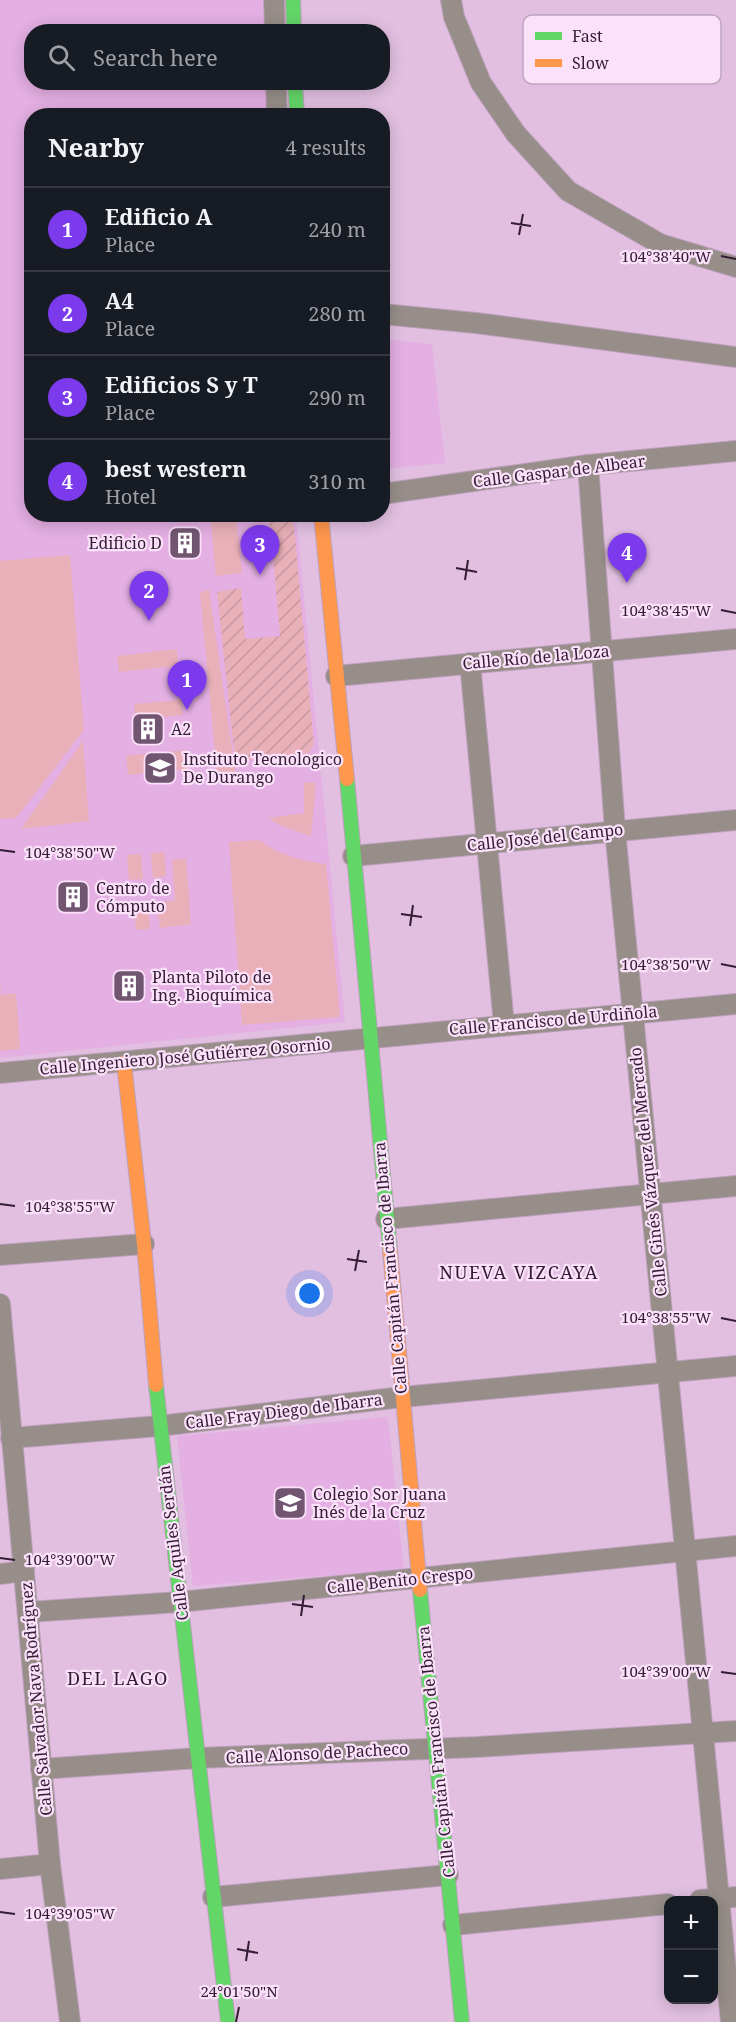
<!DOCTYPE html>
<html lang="en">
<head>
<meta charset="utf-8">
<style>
  body { margin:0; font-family:"Noto Serif",serif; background:#242831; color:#f1f3f6 }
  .controls { position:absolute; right:18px; bottom:18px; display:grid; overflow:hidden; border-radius:12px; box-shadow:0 3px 15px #0003 }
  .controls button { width:54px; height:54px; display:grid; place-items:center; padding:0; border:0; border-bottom:2px solid #363941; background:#171b24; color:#f1f3f6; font:30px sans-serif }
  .you { position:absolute; left:310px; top:1294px; width:21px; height:21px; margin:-15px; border:4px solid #fff; border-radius:50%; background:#1a73e8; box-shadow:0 0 0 9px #1a73e833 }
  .badge { display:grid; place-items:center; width:39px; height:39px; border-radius:50%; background:#7c3aed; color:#fff; font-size:20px; font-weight:700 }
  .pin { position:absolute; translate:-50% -50px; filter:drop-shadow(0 2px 3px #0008) }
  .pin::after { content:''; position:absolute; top:32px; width:21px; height:18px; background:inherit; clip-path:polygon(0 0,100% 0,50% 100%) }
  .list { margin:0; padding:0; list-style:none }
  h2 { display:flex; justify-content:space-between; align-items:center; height:78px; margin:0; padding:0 24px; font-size:26px }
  h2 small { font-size:20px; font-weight:400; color:#9ea1a6 }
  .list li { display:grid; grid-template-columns:39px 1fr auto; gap:18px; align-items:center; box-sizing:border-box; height:84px; padding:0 24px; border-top:2px solid #363941 }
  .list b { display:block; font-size:22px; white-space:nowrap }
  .list p { margin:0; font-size:20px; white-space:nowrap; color:#9ea1a6 }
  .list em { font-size:20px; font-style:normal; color:#9ea1a6 }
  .icon { flex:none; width:33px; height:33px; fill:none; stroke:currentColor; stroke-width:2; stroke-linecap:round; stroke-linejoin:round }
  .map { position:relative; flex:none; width:736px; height:2022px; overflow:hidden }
  .search { position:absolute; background:#171b24; box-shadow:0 3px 15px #0003; left:24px; top:24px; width:366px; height:66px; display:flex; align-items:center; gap:15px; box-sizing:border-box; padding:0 21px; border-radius:24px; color:#9ea1a6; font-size:22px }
  .panel { position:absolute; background:#171b24; box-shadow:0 3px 15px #0003; left:24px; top:108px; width:366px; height:414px; border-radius:24px }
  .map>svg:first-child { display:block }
  .built { fill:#e4afe3 }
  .green { fill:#e9b0b9 }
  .garden { fill:url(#garden-furrows) }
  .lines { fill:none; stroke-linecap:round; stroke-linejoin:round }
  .street-casing { stroke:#bda1bc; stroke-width:22 }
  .fast-casing { stroke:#bda1bc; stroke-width:16 }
  .slow-casing { stroke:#bda1bc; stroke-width:16 }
  .street { stroke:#978e89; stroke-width:20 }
  .fast { stroke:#63d668; stroke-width:14 }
  .slow { stroke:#ff974d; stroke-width:14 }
  .ticks { fill:none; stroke:#341c34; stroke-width:2 }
  .labels { text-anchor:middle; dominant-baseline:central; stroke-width:4.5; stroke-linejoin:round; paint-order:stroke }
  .street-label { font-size:16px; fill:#341c34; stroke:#fbe1fa }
  .poi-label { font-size:16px; fill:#341c34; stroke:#fbe1fa; text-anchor:start }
  .neighbourhood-label { font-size:18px; letter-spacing:1.5px; fill:#341c34; stroke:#fbe1fa }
  .key { fill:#fbe1fa; stroke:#bfa6bf; stroke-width:1.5 }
  .key-label { font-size:16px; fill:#341c34 }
  .ticks-label { font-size:15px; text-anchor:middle; fill:#341c34; stroke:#fbe1fa; stroke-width:4.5; stroke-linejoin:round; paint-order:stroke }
</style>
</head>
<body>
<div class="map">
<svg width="736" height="2022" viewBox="0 0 736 2022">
  <defs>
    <pattern id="garden-furrows" width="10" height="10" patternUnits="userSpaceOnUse" patternTransform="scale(1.5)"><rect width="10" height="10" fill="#e9b0b9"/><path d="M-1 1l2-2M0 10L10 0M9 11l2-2" fill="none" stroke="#c897a0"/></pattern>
  </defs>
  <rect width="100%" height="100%" fill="#e2bfe1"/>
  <g class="built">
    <polygon points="0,0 266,0 268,31 32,32 32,82 269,83 271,115 32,116 32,514 296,515 345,1022 0,1058"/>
    <polygon points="382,339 432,344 445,463 383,469"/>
    <polygon points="388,1417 404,1570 193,1586 177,1436"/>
  </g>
  <g class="green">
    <polygon points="210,515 236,515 242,573 216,576"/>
    <polygon points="70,555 84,730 16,818 0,819 0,561"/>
    <polygon points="209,590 237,783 217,774 200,592"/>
    <polygon points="177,649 178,666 119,672 117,656"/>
    <polygon points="181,700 183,715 136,720 134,704"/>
    <polygon points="83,741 89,821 21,829"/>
    <polygon points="187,750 188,769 128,775 126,756"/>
    <polygon points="304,782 316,783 311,836 279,825 269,818 304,813"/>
    <path d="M259,840C280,855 301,861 326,864L340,1017L242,1025L229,842Z"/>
    <polygon points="164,852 166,876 153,878 151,853"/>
    <polygon points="141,854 143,879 129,880 127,855"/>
    <polygon points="186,858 191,924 160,928 157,903 175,900 172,860"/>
    <polygon points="148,904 150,929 136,930 134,905"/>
    <polygon points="0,981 1,995 16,993 20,1049 0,1051"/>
  </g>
  <polygon class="garden" points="269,515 293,515 314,744 308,754 235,761 217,592 241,588 245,639 280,636"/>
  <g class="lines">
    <defs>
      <g id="street">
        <polyline points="274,0 275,32"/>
        <polyline points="451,0 454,17 481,83 516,134 568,191 660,244 736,267"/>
        <polyline points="276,82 277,116"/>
        <polyline points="382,314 476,323 736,357"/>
        <polyline points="588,465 615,830 731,2022"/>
        <polyline points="382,494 588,465 736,451"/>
        <polyline points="470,663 504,1025"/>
        <polyline points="336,676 736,639"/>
        <polyline points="353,856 736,820"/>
        <polyline points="0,1073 736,1004"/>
        <polyline points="386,1219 736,1186"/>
        <polyline points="0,1255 144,1244"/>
        <polyline points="0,1304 50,1864 70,2022"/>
        <polyline points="11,1438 159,1426 402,1397 736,1366"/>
        <polyline points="0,1574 24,1571"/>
        <polyline points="28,1612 179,1602 736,1546"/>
        <polyline points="41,1769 198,1758 477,1747 736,1731"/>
        <polyline points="0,1869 50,1864"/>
        <polyline points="213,1897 448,1875"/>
        <polyline points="700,1900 736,1897"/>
        <polyline points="453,1925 668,1904"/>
      </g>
      <g id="fast">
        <polyline points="293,0 294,32"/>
        <polyline points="295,82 297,116"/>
        <polyline points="347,779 390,1250"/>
        <polyline points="156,1385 228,2022"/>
        <polyline points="420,1590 462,2022"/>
      </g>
      <g id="slow">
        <polyline points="321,514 347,779"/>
        <polyline points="124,1063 144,1244 156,1385"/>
        <polyline points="390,1250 420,1590"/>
      </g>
    </defs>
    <use href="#street" class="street-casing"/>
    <use href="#fast" class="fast-casing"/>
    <use href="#slow" class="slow-casing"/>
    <use href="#street" class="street"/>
    <use href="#fast" class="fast"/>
    <use href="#slow" class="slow"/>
  </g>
  <path class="ticks" d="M511,223L531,226M519,235L523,214M721,256L736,259M456,568L477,572M465,580L468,560M721,610L736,613M0,850L15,852M401,914L422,917M410,926L413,905M721,964L736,967M0,1204L15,1206M347,1259L367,1262M355,1271L359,1250M721,1318L736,1321M0,1558L15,1560M292,1604L313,1607M301,1616L304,1595M721,1672L736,1674M0,1912L15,1914M237,1949L258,1953M246,1961L249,1941M236,2022L239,2007"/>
  <defs>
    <symbol id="building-square" viewBox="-11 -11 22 22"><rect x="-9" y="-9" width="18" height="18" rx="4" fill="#715571" stroke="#fbe1fa"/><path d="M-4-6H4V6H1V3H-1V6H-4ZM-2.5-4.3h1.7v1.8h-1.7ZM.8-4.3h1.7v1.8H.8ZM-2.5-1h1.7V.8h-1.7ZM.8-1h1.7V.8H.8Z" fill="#fff"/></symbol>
    <symbol id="university-square" viewBox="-11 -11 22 22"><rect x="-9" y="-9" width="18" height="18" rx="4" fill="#715571" stroke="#fbe1fa"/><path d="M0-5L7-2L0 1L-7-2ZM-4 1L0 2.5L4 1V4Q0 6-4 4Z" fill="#fff"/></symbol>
    <symbol id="school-square" viewBox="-11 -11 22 22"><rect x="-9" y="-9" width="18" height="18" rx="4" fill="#715571" stroke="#fbe1fa"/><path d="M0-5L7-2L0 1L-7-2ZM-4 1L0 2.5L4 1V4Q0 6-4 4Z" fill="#fff"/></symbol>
  </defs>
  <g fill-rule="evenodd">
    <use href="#building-square" x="166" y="524" width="38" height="38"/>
    <use href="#building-square" x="129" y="710" width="38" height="38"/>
    <use href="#university-square" x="141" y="749" width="38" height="38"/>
    <use href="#building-square" x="54" y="878" width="38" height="38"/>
    <use href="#building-square" x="110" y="967" width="38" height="38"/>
    <use href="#school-square" x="271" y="1484" width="38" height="38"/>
  </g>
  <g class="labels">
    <g class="street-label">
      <text transform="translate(559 471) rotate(-7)">Calle Gaspar de Albear</text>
      <text transform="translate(536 657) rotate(-5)">Calle Río de la Loza</text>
      <text transform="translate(545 837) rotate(-6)">Calle José del Campo</text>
      <text transform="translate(553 1020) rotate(-5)">Calle Francisco de Urdiñola</text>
      <text transform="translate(185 1056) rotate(-5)">Calle Ingeniero José Gutiérrez Osornio</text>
      <text transform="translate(648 1172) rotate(-96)">Calle Ginés Vázquez del Mercado</text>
      <text transform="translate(390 1268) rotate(-95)">Calle Capitán Francisco de Ibarra</text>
      <text transform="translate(284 1411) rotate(-7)">Calle Fray Diego de Ibarra</text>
      <text transform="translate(173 1543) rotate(-97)">Calle Aquiles Serdán</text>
      <text transform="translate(400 1580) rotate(-6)">Calle Benito Crespo</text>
      <text transform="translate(36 1699) rotate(-95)">Calle Salvador Nava Rodríguez</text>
      <text transform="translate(436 1752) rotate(-96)">Calle Capitán Francisco de Ibarra</text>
      <text transform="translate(317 1753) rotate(-3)">Calle Alonso de Pacheco</text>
    </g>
    <g class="poi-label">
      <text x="162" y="543" text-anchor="end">Edificio D</text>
      <text x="171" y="729">A2</text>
      <text x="183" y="759">Instituto Tecnologico<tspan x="183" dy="18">De Durango</tspan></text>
      <text x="96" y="888">Centro de<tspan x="96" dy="18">Cómputo</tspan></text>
      <text x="152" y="977">Planta Piloto de<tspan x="152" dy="18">Ing. Bioquímica</tspan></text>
      <text x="313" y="1494">Colegio Sor Juana<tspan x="313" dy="18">Inés de la Cruz</tspan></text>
    </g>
    <g class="neighbourhood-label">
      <text x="519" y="1272">NUEVA VIZCAYA</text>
      <text x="118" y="1678">DEL LAGO</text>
    </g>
  </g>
  <rect x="523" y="15" width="198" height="69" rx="9" class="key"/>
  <rect x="535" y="32" width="27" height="8" fill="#63d668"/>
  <rect x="535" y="59" width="27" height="8" fill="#ff974d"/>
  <g class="key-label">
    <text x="572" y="42">Fast</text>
    <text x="572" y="69">Slow</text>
  </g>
  <g class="ticks-label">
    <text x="666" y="262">104°38'40"W</text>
    <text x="666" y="616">104°38'45"W</text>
    <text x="70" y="858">104°38'50"W</text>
    <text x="666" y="970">104°38'50"W</text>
    <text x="70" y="1212">104°38'55"W</text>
    <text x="666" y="1323">104°38'55"W</text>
    <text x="70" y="1565">104°39'00"W</text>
    <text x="666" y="1677">104°39'00"W</text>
    <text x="70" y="1919">104°39'05"W</text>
    <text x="239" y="1997">24°01'50"N</text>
  </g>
</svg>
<div class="controls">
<button>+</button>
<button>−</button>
</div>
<div class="you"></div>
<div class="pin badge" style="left:187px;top:710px">1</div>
<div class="pin badge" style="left:149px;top:621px">2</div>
<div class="pin badge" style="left:260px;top:575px">3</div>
<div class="pin badge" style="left:627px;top:583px">4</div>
<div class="search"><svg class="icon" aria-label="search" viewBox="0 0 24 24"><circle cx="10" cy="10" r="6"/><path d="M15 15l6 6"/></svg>Search here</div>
<section class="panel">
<h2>Nearby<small>4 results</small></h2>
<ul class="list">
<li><span class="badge">1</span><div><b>Edificio A</b><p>Place</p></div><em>240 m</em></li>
<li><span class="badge">2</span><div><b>A4</b><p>Place</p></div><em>280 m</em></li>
<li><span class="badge">3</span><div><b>Edificios S y T</b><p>Place</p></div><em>290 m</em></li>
<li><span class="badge">4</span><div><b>best western</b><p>Hotel</p></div><em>310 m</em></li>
</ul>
</section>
</div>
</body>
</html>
